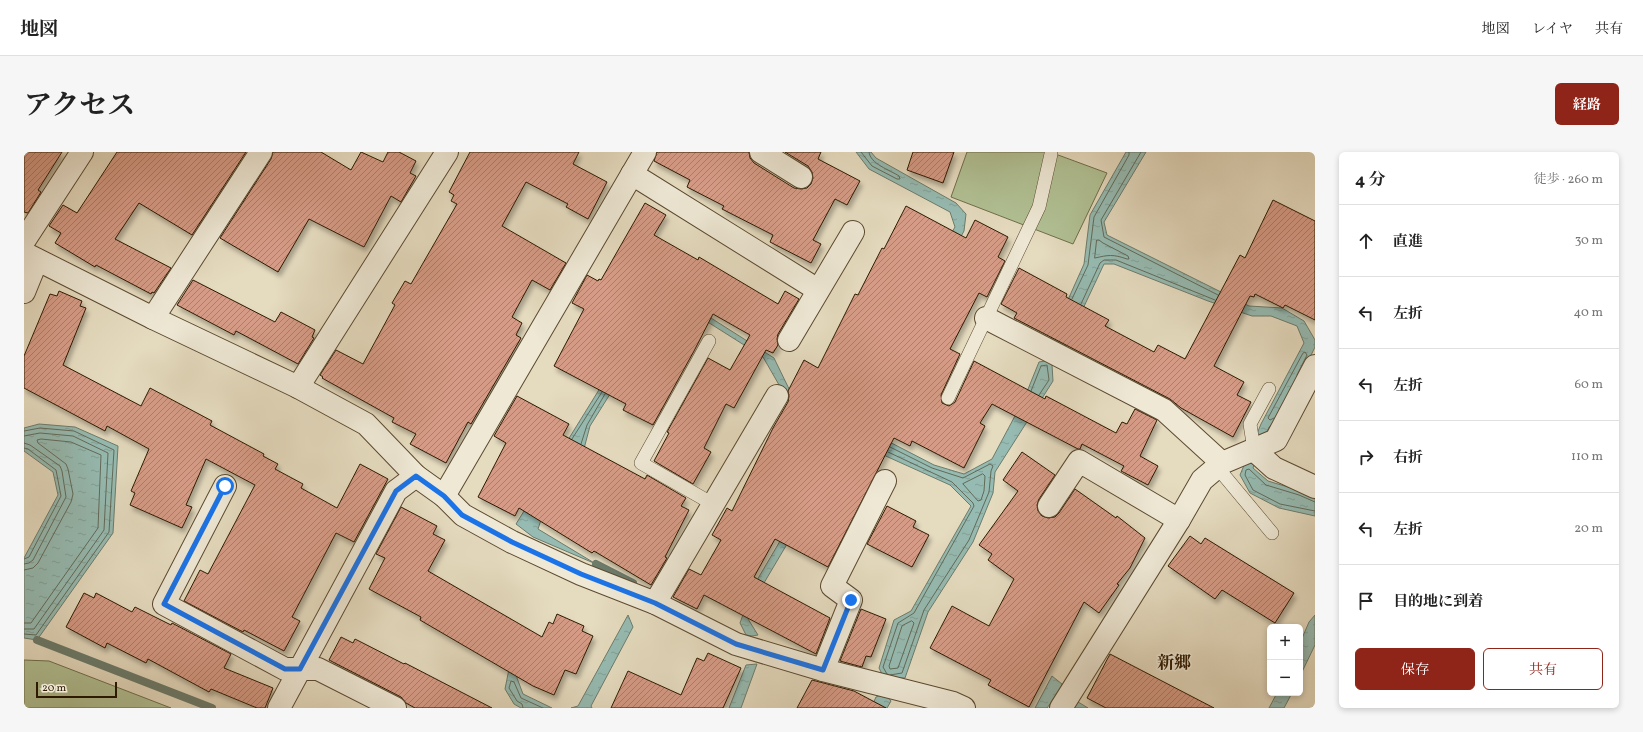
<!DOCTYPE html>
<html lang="ja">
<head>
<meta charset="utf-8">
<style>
  body { margin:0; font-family:Vollkorn,"Noto Serif JP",serif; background:#f6f6f6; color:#222 }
  .controls { position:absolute; right:12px; bottom:12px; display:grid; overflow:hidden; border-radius:6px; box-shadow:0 2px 6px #0003 }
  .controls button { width:36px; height:36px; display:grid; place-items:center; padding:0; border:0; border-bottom:1px solid #e0e0e0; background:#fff; color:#222; font:20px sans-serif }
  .scale { position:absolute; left:12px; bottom:10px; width:81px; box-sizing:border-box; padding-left:4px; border:2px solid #2e1a00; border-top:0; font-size:11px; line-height:14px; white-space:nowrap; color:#2e1a00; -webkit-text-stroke:3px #eee8d5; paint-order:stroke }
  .stop { position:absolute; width:12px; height:12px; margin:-9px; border:3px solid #1a73e8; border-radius:50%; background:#fff }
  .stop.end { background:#1a73e8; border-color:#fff; box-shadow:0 1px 4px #0008 }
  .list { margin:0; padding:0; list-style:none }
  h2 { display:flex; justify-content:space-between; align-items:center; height:52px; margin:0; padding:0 16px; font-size:17px }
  h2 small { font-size:13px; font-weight:400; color:#767676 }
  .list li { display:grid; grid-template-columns:26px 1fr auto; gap:12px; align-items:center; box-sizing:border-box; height:72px; padding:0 16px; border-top:1px solid #e0e0e0 }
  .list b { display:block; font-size:15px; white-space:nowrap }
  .list em { font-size:13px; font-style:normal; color:#767676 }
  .actions { display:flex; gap:8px; padding:12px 16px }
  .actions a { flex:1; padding:9px 0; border:1px solid #8f2418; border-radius:6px; text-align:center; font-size:14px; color:#8f2418 }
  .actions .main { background:#8f2418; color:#fff }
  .icon { flex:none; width:22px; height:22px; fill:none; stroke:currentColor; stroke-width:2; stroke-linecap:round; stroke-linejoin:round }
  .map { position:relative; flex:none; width:1291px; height:556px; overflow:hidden; border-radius:6px }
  header { display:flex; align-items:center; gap:24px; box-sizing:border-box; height:56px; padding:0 20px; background:#fff; border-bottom:1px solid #e0e0e0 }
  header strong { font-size:19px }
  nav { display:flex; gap:22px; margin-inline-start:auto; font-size:14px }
  .intro { display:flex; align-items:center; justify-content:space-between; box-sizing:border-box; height:96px; padding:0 24px }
  h1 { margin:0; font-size:28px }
  .button { padding:10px 18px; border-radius:6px; background:#8f2418; color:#fff; font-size:14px; font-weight:700 }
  main { display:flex; gap:24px; padding:0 24px }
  aside { flex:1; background:#fff; border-radius:6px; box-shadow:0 2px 6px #0003 }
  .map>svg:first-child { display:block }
  .green { fill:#b1c194; stroke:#706e4a }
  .water { fill:url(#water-ripples); stroke:#6c7b6b }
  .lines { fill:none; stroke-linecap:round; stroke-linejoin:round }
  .shore { stroke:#626a59; stroke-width:1 }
  .stream { stroke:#6c7b6b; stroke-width:8 }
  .building { fill:url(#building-hatch); stroke:#2e1a00; filter:url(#shadow) }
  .lane-casing { stroke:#5c4a30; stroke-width:14 }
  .street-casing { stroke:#5c4a30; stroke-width:24 }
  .lane { stroke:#eee8d5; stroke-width:13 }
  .street { stroke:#eee8d5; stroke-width:22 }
  .route { stroke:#1a73e8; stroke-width:5 }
  .labels { text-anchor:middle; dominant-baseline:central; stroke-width:3; stroke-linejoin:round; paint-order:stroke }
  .neighbourhood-label { font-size:17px; font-weight:bold; fill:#2e1a00; stroke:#eee8d5 }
</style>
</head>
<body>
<header>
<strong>地図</strong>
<nav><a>地図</a><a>レイヤ</a><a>共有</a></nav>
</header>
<div class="intro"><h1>アクセス</h1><a class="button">経路</a></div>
<main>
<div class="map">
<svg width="1291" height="556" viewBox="0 0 1291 556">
  <defs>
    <pattern id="water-ripples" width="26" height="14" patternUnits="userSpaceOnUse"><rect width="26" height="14" fill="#96bbb2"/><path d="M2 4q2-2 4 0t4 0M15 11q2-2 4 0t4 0" fill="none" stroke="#82a097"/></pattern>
    <pattern id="building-hatch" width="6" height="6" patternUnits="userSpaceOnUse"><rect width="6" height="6" fill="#d59b86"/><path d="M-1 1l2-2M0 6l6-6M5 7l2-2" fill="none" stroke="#ad7e6b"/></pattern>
    <filter id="shadow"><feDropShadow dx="2.5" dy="4.5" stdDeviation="2" flood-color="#0004"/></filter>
  </defs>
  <rect width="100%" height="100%" fill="#e5dbbf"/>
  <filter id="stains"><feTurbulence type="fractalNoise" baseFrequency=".005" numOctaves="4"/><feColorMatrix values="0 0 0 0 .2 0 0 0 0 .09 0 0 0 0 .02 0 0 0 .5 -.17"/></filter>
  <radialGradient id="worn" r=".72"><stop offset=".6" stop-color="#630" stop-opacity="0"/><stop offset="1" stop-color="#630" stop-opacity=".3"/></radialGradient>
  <g class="green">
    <polygon points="943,0 1026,0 1083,21 1049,92 927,45"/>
    <polygon points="0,508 25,509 147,556 0,556"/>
  </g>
  <g class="water">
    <polygon points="832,0 847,0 852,6 932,51 942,62 940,79 841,258 852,283 910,313 940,322 968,307 1000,247 1015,210 1021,209 1029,190 1026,188 1060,112 1066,63 1102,0 1122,0 1080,70 1083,83 1225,154 1258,156 1280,169 1291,188 1291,195 1256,267 1245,275 1229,316 1244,329 1277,339 1291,346 1291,364 1255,356 1226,341 1216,323 1237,272 1280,191 1273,174 1247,164 1228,164 1184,149 1090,112 1080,112 1040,197 1036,194 1028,213 1029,229 971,320 969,341 949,390 904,460 881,526 868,526 863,544 867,549 863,556 847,556 852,545 857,543 859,524 855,516 870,468 887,459 947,354 926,333 844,296 785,355 737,436 724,467 734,483 728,484 722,483 716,471 729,435 779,350 778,265 762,245 739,205 660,155 640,156 566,274 557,308 522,353 514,377 572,412 509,385 492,372 633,144 646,140 750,206 768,243 818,271 931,75 926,60 845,17"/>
    <polygon points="15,272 51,275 94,294 89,381 13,488 0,486 0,406 34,343 29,320 0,299 0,276"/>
    <polygon points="604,463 609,475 567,554 568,556 547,556 554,554"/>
    <polygon points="1291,463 1291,493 1276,524 1276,491 1285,470"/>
    <polygon points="496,507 493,526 499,542 528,556 497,556 490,552 481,537 485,517"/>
    <polygon points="733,512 717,556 705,556 722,513"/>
    <polygon points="1028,524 1038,532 1036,539 1064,556 1049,556 1032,544 1023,556 1011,556"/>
    <polygon points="1253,541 1268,541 1260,556 1245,556"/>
  </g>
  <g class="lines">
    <g class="shore">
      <path d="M837,0L848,14L873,27H876L875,24C866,18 846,12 845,0"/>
      <polyline points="1117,0 1077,68 1080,85 1194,143"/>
      <path d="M1073,88H1075L1079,91L1104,104L1105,107H1103C1089,102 1084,103 1071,106Z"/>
      <polyline points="1048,147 1064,113 1070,65 1105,3 1105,0"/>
      <polyline points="1057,152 1076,111 1080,108 1092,108 1191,148"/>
      <polyline points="1007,239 1017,214 1023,213 1025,228 1015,243"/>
      <polyline points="1250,266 1246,268 1244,266 1279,201 1281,200 1283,203 1273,223"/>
      <polyline points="0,279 16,276 50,279 90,298 85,380 12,483 0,482"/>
      <polyline points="0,284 16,281 49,284 84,301 80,378 10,477 0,477"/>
      <polyline points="548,287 578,240"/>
      <polyline points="0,291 6,293 36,314 38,319 42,345 9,408 5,411 0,412"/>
      <polyline points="557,292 563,273 581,242"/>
      <polyline points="0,296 4,297 32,318 37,344 5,405 0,407"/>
      <polygon points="959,322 961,324 960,339 957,348 954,349 939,332"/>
      <polyline points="1291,350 1275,343 1242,333 1225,317 1222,318 1221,323 1229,338 1256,352 1291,359"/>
      <polyline points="0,418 9,416 14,411 47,350 49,342 44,317 42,312 14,291 13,288 17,287 47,290 77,303 74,376 7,471 0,471"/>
      <polygon points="888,469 890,471 874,516 866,517 865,514 878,474"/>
      <polyline points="863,522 859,515 874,471 890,461 950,354 949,351 928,330 864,300"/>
      <polyline points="866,523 878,521 900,458 945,388 965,340 967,319 969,314 966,312 939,326 908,316 866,295"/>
      <polyline points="499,556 498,552 493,549 485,536 487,529 490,530 497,546 519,556"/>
    </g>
    <g class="stream">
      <polyline points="572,412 609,431"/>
      <polyline points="13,488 188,556"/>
    </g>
  </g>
  <g class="building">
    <polygon points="0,0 38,0 14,38 17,40 4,61 0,60"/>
    <polygon points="93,0 222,0 168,83 115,51 91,87 147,116 130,141 128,140 127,142 72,113 71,115 31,91 37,81 25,74 39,53 53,61"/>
    <polygon points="249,0 297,0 327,18 337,0 359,10 364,0 375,0 392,9 386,21 392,24 377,50 367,44 340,95 285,67 254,120 196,86 247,7"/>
    <polygon points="446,0 555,0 549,12 583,30 564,67 542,55 544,52 502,30 478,74 542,111 526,138 508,128 488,165 498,171 492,183 497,186 447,272 444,270 422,311 386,292 392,282 368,270 370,266 298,226 299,225 296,223 312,198 339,212 371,153 368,151 381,129 387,132 433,52 427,49 430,43 425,40"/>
    <polygon points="633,0 725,0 726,6 730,11 770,36 777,37 783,36 787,32 789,26 788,20 784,14 761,0 797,0 794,7 836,29 823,53 811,47 789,88 797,92 787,111 746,90 749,83 698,57 700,54 663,35 666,28 630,9"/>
    <polygon points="889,0 930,0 919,31 883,18"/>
    <polygon points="1249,48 1291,69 1291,168 1261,153 1259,156 1231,142 1230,145 1226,144 1190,214 1220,230 1213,243 1227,250 1209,285 1157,256 1146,247 990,166 993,161 977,152 995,116 1043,142 1042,145 1085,168 1081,174 1130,200 1134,193 1161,207 1216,103 1221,106"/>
    <polygon points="621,51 642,63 630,83 674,108 675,105 754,152 761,139 775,147 754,182 753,187 754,193 749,201 742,198 710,256 702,252 680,296 687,300 669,332 630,309 645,281 643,280 684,206 706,218 726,183 689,162 670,199 629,273 599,258 602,252 530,214 560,157 548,151 563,123 574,129 575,127 577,128"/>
    <polygon points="882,54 942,86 951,68 984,85 974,105 981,109 963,145 955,141 926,197 936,202 917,243 918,251 925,254 931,250 950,209 1021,247 1022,244 1092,281 1098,270 1103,272 1111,257 1133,268 1116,304 1134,314 1124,333 1097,319 1100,314 1058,292 1056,297 1054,297 968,252 956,271 961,274 940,316 888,289 886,294 870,286 804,415 751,387 730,425 806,466 792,502 680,443 673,457 649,445 665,417 677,423 697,388 688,383 703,356 708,359 749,276 764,250 765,244 764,239 780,208 794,216 831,142 834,143 858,96 860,97"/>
    <polygon points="169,128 251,170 257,160 291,178 288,185 290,186 274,212 212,179 210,183 153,153"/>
    <polygon points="35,139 58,149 56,154 62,156 39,213 117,254 126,236 188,269 186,273 240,302 239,304 254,312 251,317 279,332 277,336 313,356 336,312 364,327 330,390 312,381 268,465 276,469 260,499 220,478 219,480 160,449 176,418 184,422 231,333 182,307 162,353 168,355 158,376 106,353 111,341 107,339 125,297 83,274 81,279 0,236 0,204 26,142 33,144"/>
    <polygon points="493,244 545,272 539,283 621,327 623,323 662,346 657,354 665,358 641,405 643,406 627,433 570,399 568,401 495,356 491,364 454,345 482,291 470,284"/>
    <polygon points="998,300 1031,323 1015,347 1013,353 1014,359 1018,364 1024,366 1031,365 1035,361 1051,337 1092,366 1093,364 1121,386 1106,416 1093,432 1095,433 1075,461 1060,450 1005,555 964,533 967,528 906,496 928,454 965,474 990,427 964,408 968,402 955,393 994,339 979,328"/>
    <polygon points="863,354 892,369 889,375 905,383 888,415 843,392"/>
    <polygon points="377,355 413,374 409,382 421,388 404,419 518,485 525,470 529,472 533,462 560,474 558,479 569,484 552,522 541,518 530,543 509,534 396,468 397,465 345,437 361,406 352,402"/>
    <polygon points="1166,384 1177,392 1181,386 1270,441 1251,471 1198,438 1191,447 1144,414"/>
    <polygon points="60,441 70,446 72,441 108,460 111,455 147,473 148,471 207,502 200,516 249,536 241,556 233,556 187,537 185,540 124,507 122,511 83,491 81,496 42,475"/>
    <polygon points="837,457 862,467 847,505 842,504 838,515 816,509"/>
    <polygon points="317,485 329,491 331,487 380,512 381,511 468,556 391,556 382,551 377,545 305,508"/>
    <polygon points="684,501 717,516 699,556 587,556 604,519 657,543 673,506 680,509"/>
    <polygon points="1086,502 1190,556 1082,556 1063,546"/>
    <polygon points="788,528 830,539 862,556 773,556"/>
  </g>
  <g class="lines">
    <defs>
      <g id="lane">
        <polyline points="685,189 617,311 689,352"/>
        <polyline points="924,246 1015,55 1027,2"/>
        <polyline points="1230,298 1226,272 1245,237"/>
        <polyline points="1193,315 1248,381"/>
      </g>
      <g id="street">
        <polyline points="737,0 777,25"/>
        <polyline points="608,22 794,138"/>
        <polyline points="0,89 58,0"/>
        <polyline points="0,101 129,166 274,235 342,272 392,324 420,344 439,363 488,390 557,422 631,451 712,492 799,518 929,551 940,556"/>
        <polyline points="0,140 13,108"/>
        <polyline points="129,166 237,0"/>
        <polyline points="962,166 1140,258 1198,311"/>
        <polyline points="765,188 829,80"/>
        <polyline points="274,235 423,0"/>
        <polyline points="1230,298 1250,316 1291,335"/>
        <polyline points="201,334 140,452 261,517 294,517 371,556"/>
        <polyline points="420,344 621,0"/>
        <polyline points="1025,354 1055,309 1155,368"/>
        <polyline points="631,451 753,244"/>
        <polyline points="799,518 827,448 808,434 861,329"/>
        <polyline points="255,556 372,339 392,324"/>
        <polyline points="1037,556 1155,368 1178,328 1198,311 1252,288 1291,214"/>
      </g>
    </defs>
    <use href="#lane" class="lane-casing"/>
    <use href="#street" class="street-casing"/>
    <use href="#lane" class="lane"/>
    <use href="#street" class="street"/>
  </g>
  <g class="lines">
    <polyline class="route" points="201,334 140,452 261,517 276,517 372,339 392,324 420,344 438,363 488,390 557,422 631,451 712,492 799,518 827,448"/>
  </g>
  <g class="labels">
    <g class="neighbourhood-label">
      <text x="1150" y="511">新郷</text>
    </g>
  </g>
  <rect width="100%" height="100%" filter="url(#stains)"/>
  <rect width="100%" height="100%" fill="url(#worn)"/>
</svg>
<div class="controls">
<button>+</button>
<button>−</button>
</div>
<div class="scale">20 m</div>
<div class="stop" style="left:201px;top:334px"></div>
<div class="stop end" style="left:827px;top:448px"></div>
</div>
<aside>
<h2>4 分<small>徒歩 · 260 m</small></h2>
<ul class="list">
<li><svg class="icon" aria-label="ahead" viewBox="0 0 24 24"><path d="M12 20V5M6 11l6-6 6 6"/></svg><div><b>直進</b></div><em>30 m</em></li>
<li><svg class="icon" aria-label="left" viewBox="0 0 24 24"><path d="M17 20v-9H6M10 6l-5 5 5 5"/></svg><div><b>左折</b></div><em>40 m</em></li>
<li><svg class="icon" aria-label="left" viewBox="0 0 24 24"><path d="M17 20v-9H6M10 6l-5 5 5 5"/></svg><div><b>左折</b></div><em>60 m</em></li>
<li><svg class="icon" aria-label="right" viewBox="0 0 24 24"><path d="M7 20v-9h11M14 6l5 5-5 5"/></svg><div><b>右折</b></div><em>110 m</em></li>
<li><svg class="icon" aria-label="left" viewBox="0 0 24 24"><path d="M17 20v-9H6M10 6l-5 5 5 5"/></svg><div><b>左折</b></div><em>20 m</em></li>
<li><svg class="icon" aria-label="arrive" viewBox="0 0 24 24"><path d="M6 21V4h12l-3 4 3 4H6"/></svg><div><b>目的地に到着</b></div></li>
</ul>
<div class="actions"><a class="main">保存</a><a>共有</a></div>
</aside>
</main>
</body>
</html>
